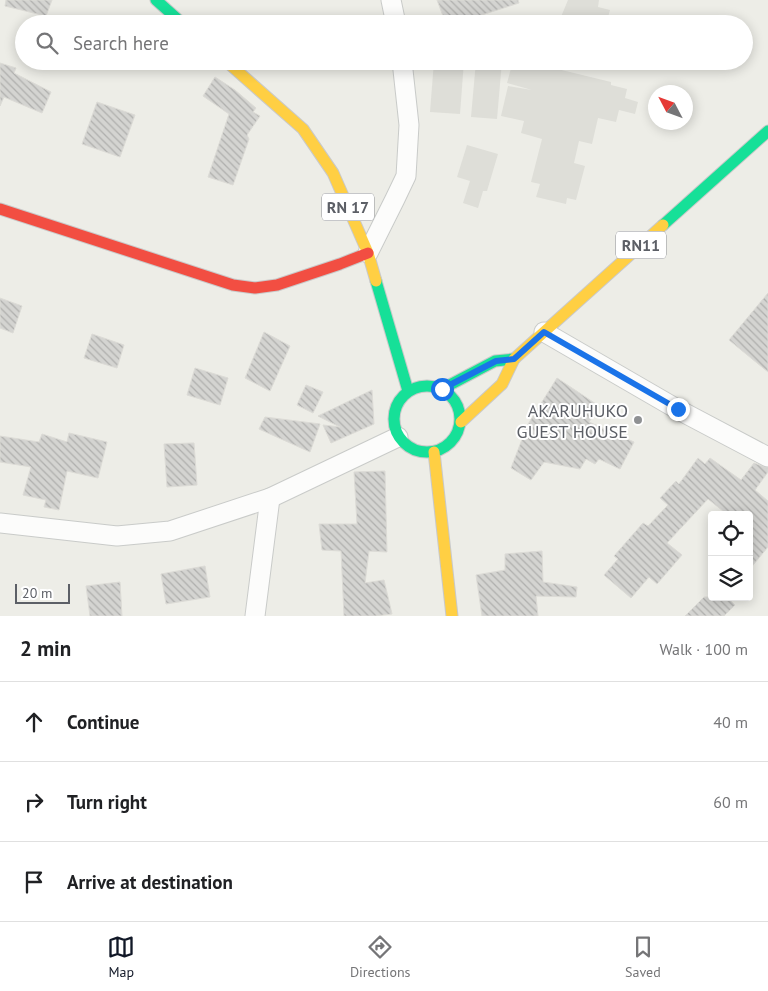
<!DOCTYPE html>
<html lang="en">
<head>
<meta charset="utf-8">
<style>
  body { margin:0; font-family:"PT Sans",sans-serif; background:#f6f6f6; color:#202124 }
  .controls { position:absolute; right:15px; bottom:15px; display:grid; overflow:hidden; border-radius:5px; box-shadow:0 2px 12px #0003 }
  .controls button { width:45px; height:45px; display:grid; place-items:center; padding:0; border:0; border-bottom:1px solid #e0e0e0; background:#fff; color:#202124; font:25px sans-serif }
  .compass { position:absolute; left:648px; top:85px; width:45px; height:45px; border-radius:50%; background:#fff; box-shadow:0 2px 12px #0003; rotate:311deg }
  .scale { position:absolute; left:15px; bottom:12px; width:55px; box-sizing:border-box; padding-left:5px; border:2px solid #5c5f66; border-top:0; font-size:14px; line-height:18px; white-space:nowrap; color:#5c5f66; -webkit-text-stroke:4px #fff; paint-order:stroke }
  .stop { position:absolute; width:15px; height:15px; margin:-11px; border:4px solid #1a73e8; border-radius:50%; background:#fff }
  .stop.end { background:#1a73e8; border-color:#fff; box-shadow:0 1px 5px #0008 }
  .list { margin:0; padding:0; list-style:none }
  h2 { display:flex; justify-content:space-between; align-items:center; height:65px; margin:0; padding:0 20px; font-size:21px }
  h2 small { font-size:16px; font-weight:400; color:#757577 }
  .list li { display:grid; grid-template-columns:32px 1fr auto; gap:15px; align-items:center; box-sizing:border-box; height:80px; padding:0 20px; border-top:1px solid #e0e0e0 }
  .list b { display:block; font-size:19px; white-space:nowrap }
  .list em { font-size:16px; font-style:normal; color:#757577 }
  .icon { flex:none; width:28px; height:28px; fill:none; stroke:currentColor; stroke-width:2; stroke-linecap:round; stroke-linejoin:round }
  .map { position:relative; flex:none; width:768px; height:616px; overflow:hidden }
  .search { position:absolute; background:#fff; box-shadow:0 2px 12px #0003; left:15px; right:15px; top:15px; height:55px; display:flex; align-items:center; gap:12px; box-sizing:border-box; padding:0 18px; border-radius:28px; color:#757577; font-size:19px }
  .sheet { height:305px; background:#fff }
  nav { display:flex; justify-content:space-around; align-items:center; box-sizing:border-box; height:70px; border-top:1px solid #e0e0e0; background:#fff; font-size:14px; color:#757577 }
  nav a { display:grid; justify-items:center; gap:2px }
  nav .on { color:#111827 }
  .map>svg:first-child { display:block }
  .industrial { fill:#deded8 }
  .building { fill:url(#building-back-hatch); stroke:#dcdbd6 }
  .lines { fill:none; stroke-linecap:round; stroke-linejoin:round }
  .street-casing { stroke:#c9cbc9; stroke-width:21 }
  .fast-casing { stroke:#c9c9c9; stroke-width:13 }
  .slow-casing { stroke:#c9c9c9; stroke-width:13 }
  .jam-casing { stroke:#c9c9c9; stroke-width:13 }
  .street { stroke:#fcfcfb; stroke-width:19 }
  .fast { stroke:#16e098; stroke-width:11 }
  .slow { stroke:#ffcf43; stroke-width:11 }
  .jam { stroke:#f24e42; stroke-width:11 }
  .route { stroke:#1a73e8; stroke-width:6 }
  .poi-dot { fill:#8f9193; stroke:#fff; stroke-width:2 }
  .labels { text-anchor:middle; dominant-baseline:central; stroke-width:4; stroke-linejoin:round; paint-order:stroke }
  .shield { fill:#fff; stroke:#8d8f94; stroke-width:1 }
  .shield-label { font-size:16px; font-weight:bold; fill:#5c5f66 }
  .poi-label { font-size:18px; fill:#5c5f66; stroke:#fff; text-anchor:end }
</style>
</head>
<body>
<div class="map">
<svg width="768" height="616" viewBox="0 0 768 616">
  <defs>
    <pattern id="building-back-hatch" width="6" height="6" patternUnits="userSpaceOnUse" patternTransform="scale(1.25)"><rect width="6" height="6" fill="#d4d4d1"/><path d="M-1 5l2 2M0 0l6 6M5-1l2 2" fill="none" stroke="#afafad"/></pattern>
  </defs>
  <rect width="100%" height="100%" fill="#edede7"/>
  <g class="industrial">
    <polygon points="568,0 599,0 598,7 610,10 606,24 558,24"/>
    <polygon points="434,61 464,61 460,114 430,112"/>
    <polygon points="476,61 502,61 497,119 471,117"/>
    <polygon points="513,61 542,61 541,65 611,82 611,85 627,89 625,98 638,102 635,114 619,110 616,122 598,118 592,144 579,141 574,163 585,166 576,200 567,198 566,204 536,197 540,184 531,182 542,139 521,133 524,121 501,116 508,86 532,90 507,83"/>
    <polygon points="467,145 498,154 487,191 483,191 478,208 463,203 470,181 457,177"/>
  </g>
  <g class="building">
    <polygon points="6,0 52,0 46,16 5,6"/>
    <polygon points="437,0 518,0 519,3 454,24 446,24"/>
    <polygon points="0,63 16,68 14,73 51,92 42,113 4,97 0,106"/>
    <polygon points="215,77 235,90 256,108 253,112 260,116 247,135 249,139 233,185 208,177 229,114 203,96"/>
    <polygon points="97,102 135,115 120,157 82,144"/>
    <polygon points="768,293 768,372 729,340"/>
    <polygon points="0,298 22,306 13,333 0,328"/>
    <polygon points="264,332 290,346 270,391 245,378"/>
    <polygon points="92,334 124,345 117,368 84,358"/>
    <polygon points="195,368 228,378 220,405 187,395"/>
    <polygon points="557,378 599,406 589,422 634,442 620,469 599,459 595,464 586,459 580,469 544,462 531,480 511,468 526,429 525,429"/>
    <polygon points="306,385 323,392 313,413 297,405"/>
    <polygon points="372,390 374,424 331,443 323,425 340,427 318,416"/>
    <polygon points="265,417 320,424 310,452 259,429"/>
    <polygon points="69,433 107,442 98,478 67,471 59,510 44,507 46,500 23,495 31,467 0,462 0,436 39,442 42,434 67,442"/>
    <polygon points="194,443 197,485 167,487 164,444"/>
    <polygon points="698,458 705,464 710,458 741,480 754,463 768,468 768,472 755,490 768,501 768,547 749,570 749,515 728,515 708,499 667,543 682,555 657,584 649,577 631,598 604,575 618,559 614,556 643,523 648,526 668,505 660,498 676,481 679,484"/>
    <polygon points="385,471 387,552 369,551 365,583 384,580 392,614 375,616 344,616 341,551 322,550 319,524 357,524 354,472"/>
    <polygon points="542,551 543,582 577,587 576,597 536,596 538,616 482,616 476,575 505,570 505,554"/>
    <polygon points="205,566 210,597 166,604 161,574"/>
    <polygon points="120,582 122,616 90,616 86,586"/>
    <polygon points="704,597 727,597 735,605 724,616 685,616"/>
  </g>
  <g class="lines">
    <defs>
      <g id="street">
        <polyline points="391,0 396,24"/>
        <polyline points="368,253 395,199 406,176 409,125 402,61"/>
        <polyline points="544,332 677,409 768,457"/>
        <polyline points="0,523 117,536 170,531 270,498 398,437"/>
        <polyline points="255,616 270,498"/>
      </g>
      <g id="fast">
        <polyline points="156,0 183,24"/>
        <polyline points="663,225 768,131"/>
        <polyline points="376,281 408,391"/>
        <circle cx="427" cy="419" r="33"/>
        <polyline points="442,389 495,361 514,359"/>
      </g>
      <g id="slow">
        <polyline points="226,61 303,129 333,173 368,253 376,281"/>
        <polyline points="461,422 502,384 514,359 663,225"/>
        <polyline points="434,452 452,616"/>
      </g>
      <polyline id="jam" points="0,209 233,285 255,288 277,285 340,264 368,253"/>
    </defs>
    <use href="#street" class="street-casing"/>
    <use href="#fast" class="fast-casing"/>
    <use href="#slow" class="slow-casing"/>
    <use href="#jam" class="jam-casing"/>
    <use href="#street" class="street"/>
    <use href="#fast" class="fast"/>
    <use href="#slow" class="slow"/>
    <use href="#jam" class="jam"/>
  </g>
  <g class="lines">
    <polyline class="route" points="442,389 496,361 514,359 544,332 678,409"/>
  </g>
  <circle class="poi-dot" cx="638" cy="420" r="5"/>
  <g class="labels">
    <g class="shield">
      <rect x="322" y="193.5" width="52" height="27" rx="4"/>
      <rect x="616" y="231.5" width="50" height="27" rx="4"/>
    </g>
    <g class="shield-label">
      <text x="348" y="207">RN 17</text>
      <text x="641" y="245">RN11</text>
    </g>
    <g class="poi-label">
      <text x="628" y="410">AKARUHUKO<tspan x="628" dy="21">GUEST HOUSE</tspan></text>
    </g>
  </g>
</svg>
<div class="controls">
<button><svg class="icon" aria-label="locate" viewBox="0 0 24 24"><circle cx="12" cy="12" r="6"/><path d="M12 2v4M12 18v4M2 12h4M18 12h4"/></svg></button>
<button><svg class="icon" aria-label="layers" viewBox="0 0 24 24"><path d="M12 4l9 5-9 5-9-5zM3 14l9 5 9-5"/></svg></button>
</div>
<svg class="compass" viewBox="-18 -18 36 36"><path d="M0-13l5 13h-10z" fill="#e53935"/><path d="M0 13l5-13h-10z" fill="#757577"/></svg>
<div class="scale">20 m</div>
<div class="stop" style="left:442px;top:389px"></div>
<div class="stop end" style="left:678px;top:409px"></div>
<div class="search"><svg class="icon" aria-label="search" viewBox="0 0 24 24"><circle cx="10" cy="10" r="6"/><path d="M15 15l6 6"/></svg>Search here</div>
</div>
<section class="sheet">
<h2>2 min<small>Walk · 100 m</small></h2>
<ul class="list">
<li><svg class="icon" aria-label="ahead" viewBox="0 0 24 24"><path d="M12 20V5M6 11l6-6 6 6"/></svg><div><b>Continue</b></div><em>40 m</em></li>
<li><svg class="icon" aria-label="right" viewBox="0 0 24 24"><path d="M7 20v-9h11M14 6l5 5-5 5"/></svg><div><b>Turn right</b></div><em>60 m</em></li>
<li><svg class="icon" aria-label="arrive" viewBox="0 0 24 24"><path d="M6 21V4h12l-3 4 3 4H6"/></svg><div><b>Arrive at destination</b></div></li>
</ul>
</section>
<nav>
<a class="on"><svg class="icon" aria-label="map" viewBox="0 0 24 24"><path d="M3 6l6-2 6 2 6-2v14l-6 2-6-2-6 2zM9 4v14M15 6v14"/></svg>Map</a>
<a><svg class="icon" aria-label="directions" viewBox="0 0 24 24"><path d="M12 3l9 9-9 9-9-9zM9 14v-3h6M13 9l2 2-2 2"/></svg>Directions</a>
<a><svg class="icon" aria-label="saved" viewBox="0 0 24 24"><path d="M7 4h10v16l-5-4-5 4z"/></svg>Saved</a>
</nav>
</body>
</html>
